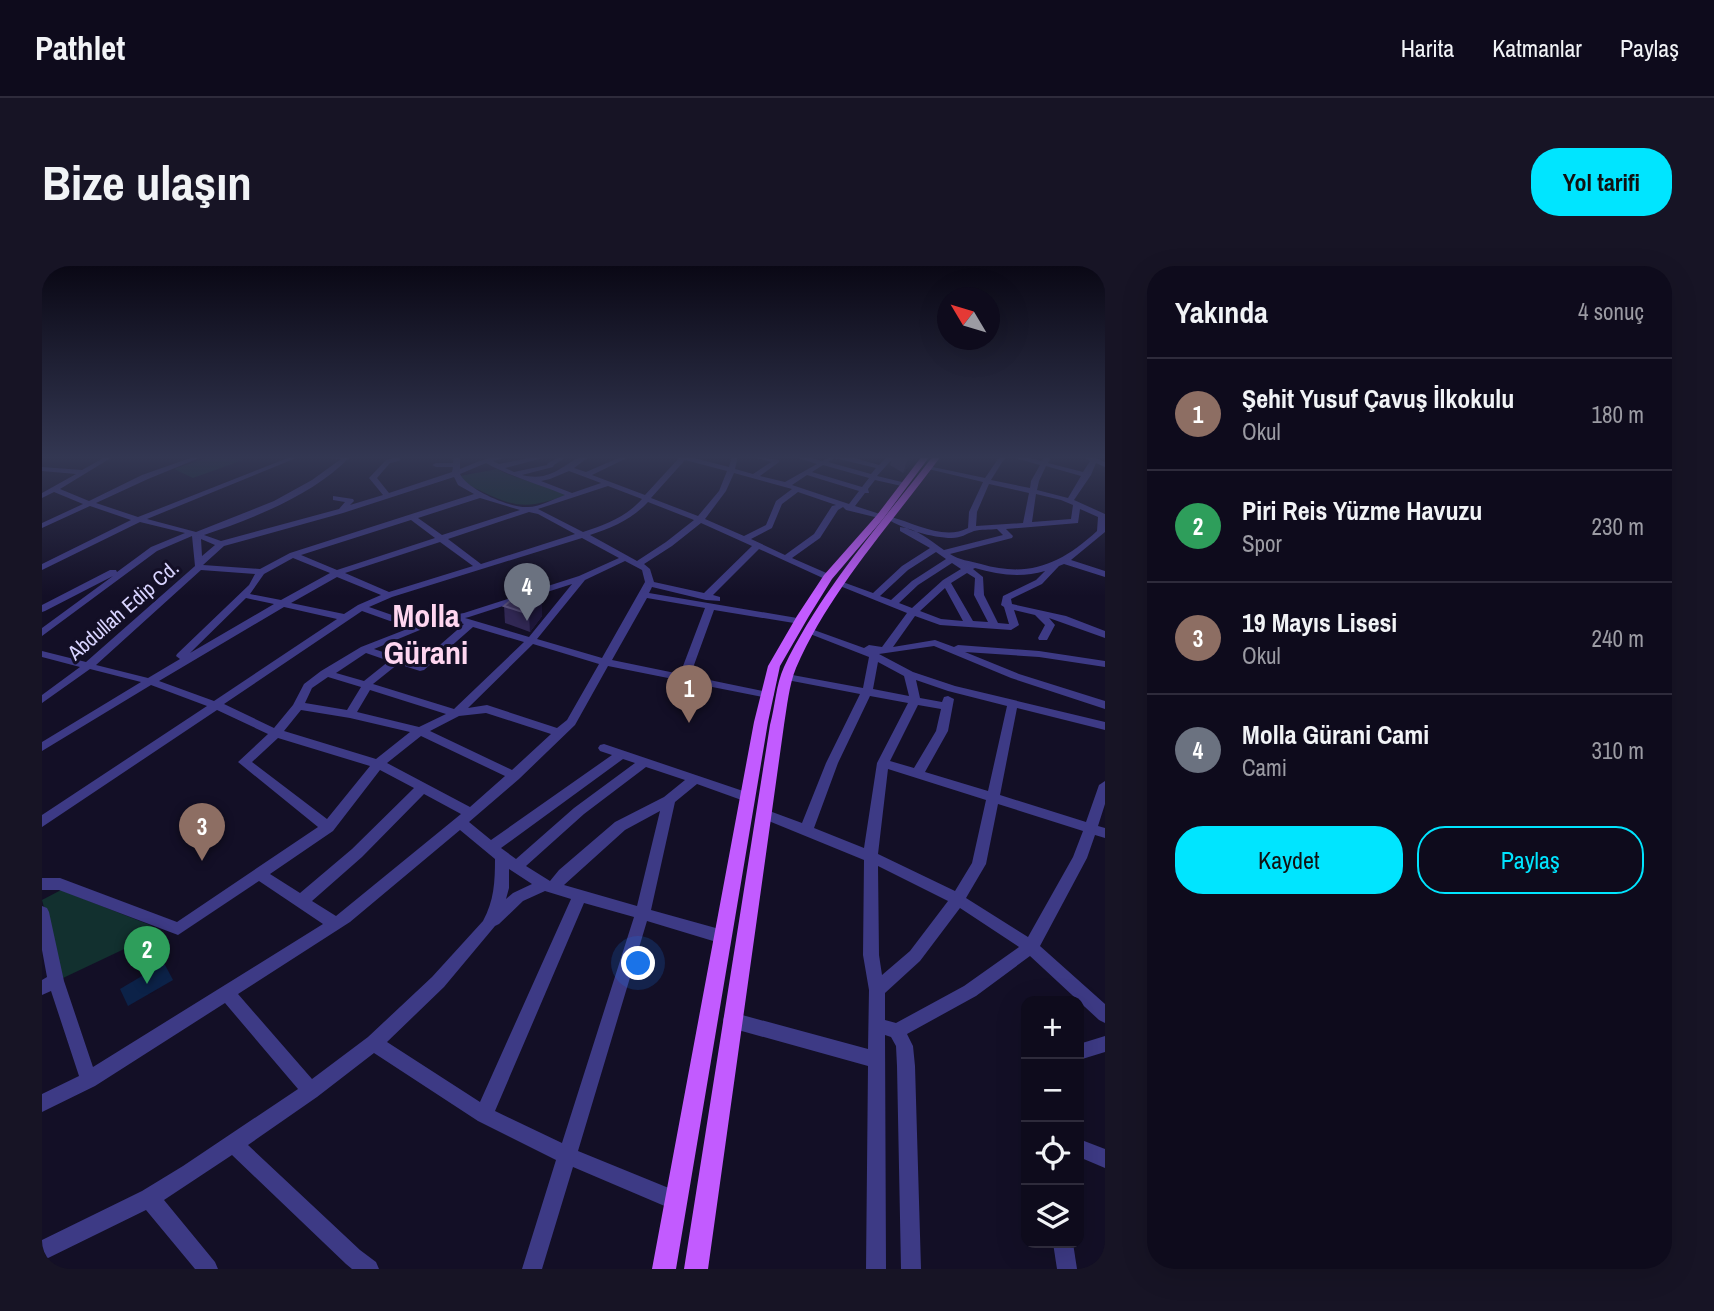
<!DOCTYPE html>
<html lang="tr">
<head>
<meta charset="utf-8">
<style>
  body { margin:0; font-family:"Archivo Narrow",sans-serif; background:#171425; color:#f1f3f6 }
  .controls { position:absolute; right:21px; bottom:21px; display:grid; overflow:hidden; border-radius:14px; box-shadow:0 7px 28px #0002 }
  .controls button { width:63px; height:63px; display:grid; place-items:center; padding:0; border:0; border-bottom:2px solid #2e2b3b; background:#0e0b1c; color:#f1f3f6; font:35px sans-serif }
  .compass { position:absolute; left:895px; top:21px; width:63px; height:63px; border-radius:50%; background:#0e0b1c; box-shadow:0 7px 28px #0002; rotate:308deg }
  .you { position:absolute; left:597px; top:698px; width:24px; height:24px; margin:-18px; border:5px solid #fff; border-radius:50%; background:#1a73e8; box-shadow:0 0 0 10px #1a73e833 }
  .badge { display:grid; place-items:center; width:46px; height:46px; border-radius:50%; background:#00e5ff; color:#fff; font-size:23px; font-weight:700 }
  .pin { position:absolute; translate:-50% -58px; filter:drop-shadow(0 2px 4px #0008) }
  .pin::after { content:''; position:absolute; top:37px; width:24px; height:21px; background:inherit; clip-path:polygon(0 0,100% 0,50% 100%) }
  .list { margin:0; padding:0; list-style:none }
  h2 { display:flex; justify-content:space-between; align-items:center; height:91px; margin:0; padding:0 28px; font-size:30px }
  h2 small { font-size:23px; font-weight:400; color:#9b9ba3 }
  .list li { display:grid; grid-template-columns:46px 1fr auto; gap:21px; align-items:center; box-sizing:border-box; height:112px; padding:0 28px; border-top:2px solid #2e2b3b }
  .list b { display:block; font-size:26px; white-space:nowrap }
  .list p { margin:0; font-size:23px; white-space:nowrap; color:#9b9ba3 }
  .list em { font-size:23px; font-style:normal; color:#9b9ba3 }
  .actions { display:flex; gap:14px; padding:21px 28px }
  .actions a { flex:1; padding:16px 0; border:2px solid #00e5ff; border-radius:28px; text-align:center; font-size:24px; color:#00e5ff }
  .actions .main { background:#00e5ff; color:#111 }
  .icon { flex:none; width:38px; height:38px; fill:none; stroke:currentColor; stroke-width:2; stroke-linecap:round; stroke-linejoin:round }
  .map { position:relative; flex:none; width:1063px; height:1003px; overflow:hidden; border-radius:28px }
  header { display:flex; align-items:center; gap:42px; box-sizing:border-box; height:98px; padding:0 35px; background:#0e0b1c; border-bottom:2px solid #2e2b3b }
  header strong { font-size:33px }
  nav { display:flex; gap:38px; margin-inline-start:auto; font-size:24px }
  .intro { display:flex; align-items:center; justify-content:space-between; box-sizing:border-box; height:168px; padding:0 42px }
  h1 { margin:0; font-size:49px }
  .button { padding:18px 32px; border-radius:28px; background:#00e5ff; color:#111; font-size:24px; font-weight:700 }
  main { display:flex; gap:42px; padding:0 42px }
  aside { flex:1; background:#0e0b1c; border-radius:28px; box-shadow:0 7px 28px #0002 }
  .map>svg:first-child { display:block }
  .green { fill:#12302f }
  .water { fill:#0c2248 }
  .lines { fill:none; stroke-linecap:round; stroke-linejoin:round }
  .minor { fill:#3d3a85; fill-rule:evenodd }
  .major { fill:#c25bff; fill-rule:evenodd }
  .wall { fill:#312854 }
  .shaded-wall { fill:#1d163a }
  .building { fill:#433a66; stroke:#5a527e; stroke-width:2 }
  .labels { text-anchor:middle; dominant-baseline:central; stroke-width:6; stroke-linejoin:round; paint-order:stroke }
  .far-street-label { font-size:21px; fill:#d9d4ff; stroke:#130f26 }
  .district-label { font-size:32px; font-weight:bold; fill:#ffd6f0; stroke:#130f26 }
</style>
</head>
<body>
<header>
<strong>Pathlet</strong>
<nav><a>Harita</a><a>Katmanlar</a><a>Paylaş</a></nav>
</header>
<div class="intro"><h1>Bize ulaşın</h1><a class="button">Yol tarifi</a></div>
<main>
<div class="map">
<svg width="1063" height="1003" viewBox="0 0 1063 1003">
  <rect width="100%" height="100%" fill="#130f26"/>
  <g class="green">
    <polygon points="170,190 190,190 201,194 151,212 132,203"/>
    <path d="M455,203C478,215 503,219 528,228C491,241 477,244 441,226C432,221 423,219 418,210Z"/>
    <polygon points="19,624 108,659 116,667 21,712 0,634"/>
  </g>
  <polygon class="water" points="122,697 131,714 86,740 78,723"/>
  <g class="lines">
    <g class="minor">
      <path d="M65,190H72L18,223L47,235L100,209L154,190H162L106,213L54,237L96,251L251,190H259L105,253L154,266L232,235L270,214L299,193L287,192L284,190H309C270,230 214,251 162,269L179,275L297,243L303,236L291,234V230L311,233L312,235L308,239L341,229L327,212L344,194L352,192L353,190H359L357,195L348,197L335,212L347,227L410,206L411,201H394L390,199L394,197H411L412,190H418V203C436,195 451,189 470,190L451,195L457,198L498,190L501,192L463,202L472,206L505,199L506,197L519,190H526L512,199L511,201L480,209C515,218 527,188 548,190L532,202L544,206L581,190H589L550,209L603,229L637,192L635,190H644L687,201L690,190H696L693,203L711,208L729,196L712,191L711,190L737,194V196L718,210L743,216L775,198L753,191L752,190H761L780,195C797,184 818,194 837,199L846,190H853L835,210L864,217V221L833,214L826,223L827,227H823L813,240L841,249V253L804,244L801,241L796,244L778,272L750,292L789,309V313H783L717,283L671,329L678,331V335L664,334L610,321L607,327L761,353V357L758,358L672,344L648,410L730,427L732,429L730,431L726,432L645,416L641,417L636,414L566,400L533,459L477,513L427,556L449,574L570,489L558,485L556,482L558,479L562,478L710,528L711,531L710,534L705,536L655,518L633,536L609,644L681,664L686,666L689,671L686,676L681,678L605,655L536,885L639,927L642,934L639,941L632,944L531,901L500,1003H480L514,894L436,855L332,787L275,831L206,879L318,984L334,996L337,1003H310L304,998L190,889L122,934L173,996L176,1003H153L104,944L0,995V974L100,925L141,900L256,823L183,737L53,820L0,846V828L37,810L9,725L0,729V714L5,711L0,684V640L5,642L7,646L22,715L51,801L281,658L217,615L136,669L17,624H0V612H18L135,656L276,561L196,496L226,468L175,444L0,561V549L165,440L109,419L0,485V476L99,416L48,403L0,437V429L38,401L0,391V385L44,396L153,300L150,270L115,285L0,370V362L71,310L3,345L0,346V339L68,304H74L75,306L109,281L143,267L98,256L0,304V298L89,254L48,240L0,262V257L41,238L12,226L0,232V227L34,208L0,205V201L40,204ZM793,192L834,202L829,208L786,196ZM643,194L685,205L677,225L656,250L609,232ZM444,197C469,211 496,218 523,229C512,233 497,241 486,241C468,242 426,224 418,208ZM781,199L827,212L820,221L770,206ZM527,205L559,217L530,227L499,215L508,213ZM692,207L750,223L734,235L724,259L702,270L663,253L684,225ZM765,209L817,225L807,238L750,219ZM412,211L416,219L432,228L248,287L218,303L161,299L182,280L301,247ZM566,220L600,233C584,251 563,259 541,266L496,243ZM756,226L794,239L790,240L772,268L743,289L709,273L730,262L740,238ZM438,232L478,244L400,269L376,252ZM606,236L652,254L624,276L595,295L548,269C570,262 590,253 606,236ZM487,246L496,248L533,268L439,298L406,273ZM369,254L393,272L295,304L259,289ZM659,257L710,280L662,327L612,316L608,303L602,298L630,280ZM540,272L577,292L537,310L422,347L389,353L350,349L327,341L350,331ZM159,273L173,279L160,290ZM398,276L431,300L347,326L303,307ZM251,292L288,307L239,334L208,328L222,308ZM583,295L600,304L603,316L560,392L495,373L543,314ZM159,304L213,308L207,319L135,388L134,390L138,393L106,412L54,399ZM295,311L339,329L316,339L302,348L249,337ZM530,318L487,371L423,352L427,351ZM204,332L232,338L148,387ZM605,332L663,342L638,408L570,394ZM242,341L295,353L172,435L117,415ZM320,345L348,355L378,358L319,381L279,405L262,418L251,439L232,462L182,438ZM410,355L422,358L376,398L332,383L390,359ZM431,361L482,376L412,443L331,418L356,398L378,405L382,404ZM491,378L557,398L525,454L515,462L445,439L426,442ZM324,387L347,395L322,415L294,407ZM286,411L319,421L305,444L263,437L270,422ZM328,424L404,448L377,461L315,446ZM259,444L308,452L368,466L334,493L242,465ZM444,447L509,468L470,504L388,465L417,450ZM379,470L463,510L428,541L345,497ZM236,472L328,500L285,553L210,496ZM581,493L593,497L532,542L474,593L459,582ZM604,501L643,514L622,531L573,556L517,604L508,615L484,600L542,548ZM338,504L372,522L310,583L258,627L228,608L291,565ZM382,528L419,548L294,650L270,635L320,591ZM618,545L595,640L522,619L583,564ZM418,564L453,593C453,616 452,635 441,655L390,711L326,771L270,813L196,728L308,656ZM467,603L490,618L471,627L464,633L467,622ZM503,625L529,633L438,836L345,776L402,721L453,660L457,658L481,635ZM542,637L592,651L520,877L453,845Z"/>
      <path d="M958,190H964L949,214L988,222L989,215L998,199L970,191L969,190H978L1000,195L1003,190H1009L1006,197L1041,206L1048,195L1041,190H1049L1063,196V201L1054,197L1049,209L1032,234L1063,248V266L1029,294L1063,305V311L1022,298L1017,300L1000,318L969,333L970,338L1024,350L1063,365V372L1007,352L1013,359L1005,374H997L996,372L1003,359L993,349L972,344L977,359L969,364L898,359L873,350L851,381L893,374L912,381L916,379L997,385L1063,395V401L997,391L923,386L977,408L1063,435V443L969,412L892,380L837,388L871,406L913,420L1063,456V464L975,442L958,529L1044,556L1057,519L1063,515V538L1056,560L1063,562V572L1053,569L1045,592L998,680L1063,738V757L1057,754L988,690L934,730L865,768L871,780L873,800L879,1003H859L855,800L854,780L849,771L843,769L844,1003H824L826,800L689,762L683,760L681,754L683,748L689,746L826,783L827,724L821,689L822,594L717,551L715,548L717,545L722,543L760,557L784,497L818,428L745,414L740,411L745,408L821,422L827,391L763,366L768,363L772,364L822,382L827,379L840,381L865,347L793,318L798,315L831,327L860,300L888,282L858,265V261C874,262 889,275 902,284L961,269L955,263C948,264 939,263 932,265C924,268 919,272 910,272C890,272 862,263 845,253L849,251C873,257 902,275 926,262L927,246L941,216L882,202L886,200L943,212ZM1004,200L1039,210L1026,232L995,224L997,215ZM947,218L987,227L981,257L934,260L935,246ZM994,228L1019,234L1031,239L1029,253L990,256ZM1038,243L1056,251L1055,265C1019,298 987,312 939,298C928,295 917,294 908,288L970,272L971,270L964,263L1036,257ZM894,286L904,293L870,315L849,334L838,330L866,304ZM910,297L919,303L901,314L870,342L857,337L876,319ZM933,302C956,309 980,312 1003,305L994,314L961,330L959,339L962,341L967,358L956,357L942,329L941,311L931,303ZM925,307L933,312L932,329L946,356L931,355L909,317ZM903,322L921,355L899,353L878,345ZM836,396L862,410L867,430L831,423ZM874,414L906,425L965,440L946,525L883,506L906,465L912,433L906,430L902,431L900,436L878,432ZM828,430L866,437L835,497L822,582L772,562L796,497ZM876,439L899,443L894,465L872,502L848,495ZM846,503L944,534L930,597L913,625L836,588ZM956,538L1041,565L1031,591L986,671L924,632L944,598ZM836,600L906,635L868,685L840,709L837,689ZM918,642L977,681L922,720L854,757L843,754V727L878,695Z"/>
      <polygon points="1063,770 1063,786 1037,794 1037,778"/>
      <polygon points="1037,873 1063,883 1063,902 1037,891"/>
      <polygon points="1011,977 1031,977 1035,1003 1015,1003"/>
    </g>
    <g class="major">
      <polygon points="880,190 888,190 841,253 790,313 767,350 738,400 726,456 634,1003 610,1003 712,456 726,400 755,350 782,309 835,249"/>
      <path d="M891,190H899C849,258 788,324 754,402C747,419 745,441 742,459L666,1003H642L728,459C733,441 734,418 742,401C779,324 839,257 891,190Z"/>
    </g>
  </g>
  <g class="wall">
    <polygon points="851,190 872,190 869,197 861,207 848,199"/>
    <polygon points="462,340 500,350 488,366 463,357"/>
  </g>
  <g class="shaded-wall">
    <polygon points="868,190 872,190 869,197 861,207 866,192"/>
    <polygon points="500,333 500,350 488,366 487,348"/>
  </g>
  <polygon class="building" points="479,326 500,333 487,348 462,340"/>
  <linearGradient id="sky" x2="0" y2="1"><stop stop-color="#0a0815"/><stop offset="0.58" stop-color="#333752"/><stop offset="1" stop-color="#333752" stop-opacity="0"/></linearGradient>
  <rect width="1063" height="330" fill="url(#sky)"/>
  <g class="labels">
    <g class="far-street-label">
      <text transform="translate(81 344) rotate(-41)">Abdullah Edip Cd.</text>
    </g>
    <g class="district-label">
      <text x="384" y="349">Molla<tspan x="384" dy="37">Gürani</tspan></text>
    </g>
  </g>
</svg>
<div class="controls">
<button>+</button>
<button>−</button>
<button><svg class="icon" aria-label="locate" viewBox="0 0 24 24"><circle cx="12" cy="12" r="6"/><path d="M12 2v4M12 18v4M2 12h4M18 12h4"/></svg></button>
<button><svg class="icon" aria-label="layers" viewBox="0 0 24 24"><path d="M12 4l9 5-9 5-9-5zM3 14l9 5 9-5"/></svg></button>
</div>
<svg class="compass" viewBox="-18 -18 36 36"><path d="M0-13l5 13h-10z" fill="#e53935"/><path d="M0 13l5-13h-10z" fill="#9b9ba3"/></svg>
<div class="you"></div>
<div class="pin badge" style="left:647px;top:457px;background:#8d6e63">1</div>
<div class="pin badge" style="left:105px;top:718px;background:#2e9e5b">2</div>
<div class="pin badge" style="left:160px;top:595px;background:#8d6e63">3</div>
<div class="pin badge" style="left:485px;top:355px;background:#6b7280">4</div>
</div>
<aside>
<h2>Yakında<small>4 sonuç</small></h2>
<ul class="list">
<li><span class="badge" style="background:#8d6e63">1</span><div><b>Şehit Yusuf Çavuş İlkokulu</b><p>Okul</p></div><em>180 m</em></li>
<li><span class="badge" style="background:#2e9e5b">2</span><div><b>Piri Reis Yüzme Havuzu</b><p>Spor</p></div><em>230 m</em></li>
<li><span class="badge" style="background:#8d6e63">3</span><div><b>19 Mayıs Lisesi</b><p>Okul</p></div><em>240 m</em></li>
<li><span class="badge" style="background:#6b7280">4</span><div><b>Molla Gürani Cami</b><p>Cami</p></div><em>310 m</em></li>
</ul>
<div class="actions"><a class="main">Kaydet</a><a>Paylaş</a></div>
</aside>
</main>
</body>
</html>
